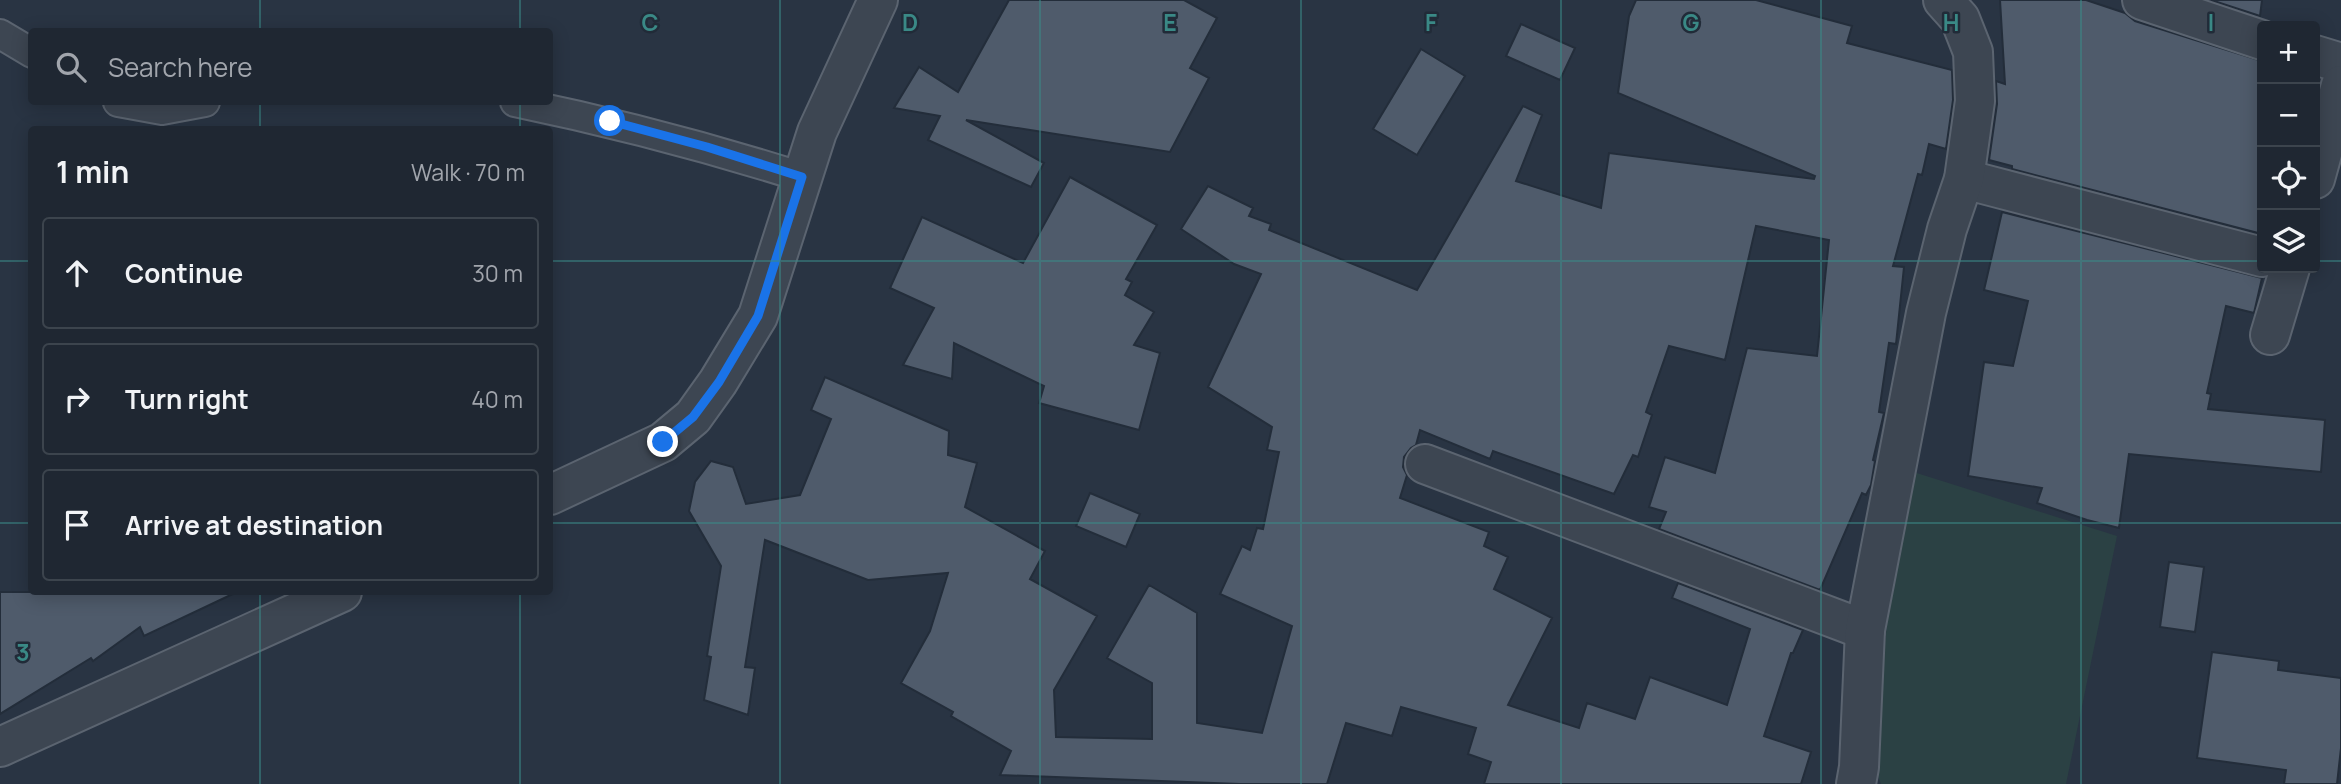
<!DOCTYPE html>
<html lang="en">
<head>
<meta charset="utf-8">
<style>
  body { margin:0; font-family:Manrope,sans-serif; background:#272f3a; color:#f1f3f6 }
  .controls { position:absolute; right:21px; top:21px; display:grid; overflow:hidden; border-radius:7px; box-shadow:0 4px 18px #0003 }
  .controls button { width:63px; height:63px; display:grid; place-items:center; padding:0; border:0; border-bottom:2px solid #3c444d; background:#1f2732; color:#f1f3f6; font:35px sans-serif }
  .stop { position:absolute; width:21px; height:21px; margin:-16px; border:5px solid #1a73e8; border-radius:50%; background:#fff }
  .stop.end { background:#1a73e8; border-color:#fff; box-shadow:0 2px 7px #0008 }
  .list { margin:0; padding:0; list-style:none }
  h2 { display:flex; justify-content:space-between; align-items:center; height:91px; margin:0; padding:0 28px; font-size:30px }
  h2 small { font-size:23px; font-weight:400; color:#a1a5ac }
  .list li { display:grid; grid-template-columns:46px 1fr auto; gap:21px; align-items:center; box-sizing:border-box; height:112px; margin:0 14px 14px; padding:0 14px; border:2px solid #3c444d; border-radius:7px }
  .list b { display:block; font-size:26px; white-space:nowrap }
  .list em { font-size:23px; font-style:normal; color:#a1a5ac }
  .icon { flex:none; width:38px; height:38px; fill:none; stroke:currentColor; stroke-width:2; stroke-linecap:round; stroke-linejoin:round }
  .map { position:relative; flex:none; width:2341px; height:784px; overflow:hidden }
  .search { position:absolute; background:#1f2732; box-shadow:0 4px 18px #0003; left:28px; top:28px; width:525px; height:77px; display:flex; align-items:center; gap:18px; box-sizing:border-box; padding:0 24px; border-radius:7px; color:#a1a5ac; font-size:26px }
  .panel { position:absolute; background:#1f2732; box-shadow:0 4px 18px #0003; left:28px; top:126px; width:525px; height:469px; border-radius:7px }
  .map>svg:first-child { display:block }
  .green { fill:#2b4144 }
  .building { fill:#4f5b6b; stroke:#232d3a; stroke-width:2 }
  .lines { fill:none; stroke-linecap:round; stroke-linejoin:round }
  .service-casing { stroke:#5b6470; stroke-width:32 }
  .minor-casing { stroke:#5b6470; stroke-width:42 }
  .service { stroke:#3d4652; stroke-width:28 }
  .minor { stroke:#3d4652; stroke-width:38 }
  .route { stroke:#1a73e8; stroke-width:9 }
  .grid { fill:none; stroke:#3a8986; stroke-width:2; stroke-opacity:0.55 }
  .grid-label { font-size:23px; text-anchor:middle; font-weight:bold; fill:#3a8986; stroke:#212b38; stroke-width:5; stroke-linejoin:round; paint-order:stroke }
</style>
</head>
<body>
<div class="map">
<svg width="2341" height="784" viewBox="0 0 2341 784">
  <rect width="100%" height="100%" fill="#293443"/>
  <polygon class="green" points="1904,469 2117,536 2066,784 1881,784 1872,761"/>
  <g class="building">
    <polygon points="1009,0 1184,0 1217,18 1190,68 1209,78 1170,152 966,120 1044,163 1031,187 928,140 940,116 894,108 919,67 958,92"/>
    <polygon points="1636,0 1756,0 1852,26 1847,43 1952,70 1953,100 1946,149 1929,144 1922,175 1918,174 1893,266 1904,267 1896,344 1889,343 1879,412 1884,413 1873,460 1875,461 1871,485 1866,495 1862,493 1820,590 1659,529 1666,512 1649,507 1665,457 1715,473 1747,348 1817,356 1829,240 1756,226 1725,360 1669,346 1646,412 1652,415 1638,457 1633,455 1614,494 1493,451 1490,459 1420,430 1416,445 1411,448 1404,457 1403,467 1407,475 1400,498 1489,532 1484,546 1508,557 1494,589 1552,618 1508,705 1579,728 1587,703 1635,719 1650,677 1727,705 1750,629 1672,598 1678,583 1803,630 1793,653 1791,653 1764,736 1811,752 1801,784 1484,784 1491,762 1468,754 1476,728 1401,707 1392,736 1346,723 1327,784 1240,784 1000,775 1011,751 951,716 953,712 901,683 930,631 948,573 868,580 765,540 745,667 755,668 748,715 704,700 711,657 707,656 721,566 689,511 695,482 711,461 733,467 746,504 800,495 831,419 811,410 825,377 949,431 948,455 977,463 965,507 1045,551 1030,579 1097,616 1054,690 1056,737 1152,739 1152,683 1107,658 1149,585 1197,613 1197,723 1262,733 1292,626 1220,594 1242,546 1250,550 1257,528 1263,529 1279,452 1267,450 1272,427 1208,387 1261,274 1234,264 1181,229 1208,186 1253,208 1249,216 1271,224 1269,230 1417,290 1523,106 1542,115 1516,181 1601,208 1609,153 1814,179 1815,176 1618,93 1629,16"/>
    <polygon points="2000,0 2086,0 2125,13 2135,21 2262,61 2262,234 2012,169 2012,166 1989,160 1997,104 1996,81 2005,84"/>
    <polygon points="2211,0 2262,0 2260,16"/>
    <polygon points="1521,24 1575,48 1560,80 1506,56"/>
    <polygon points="1421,49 1465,76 1417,155 1373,129"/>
    <polygon points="1070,177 1157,225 1126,279 1132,282 1125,295 1154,312 1134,345 1160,353 1139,430 1039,403 1044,386 954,343 952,379 903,365 934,308 890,288 922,217 1023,263"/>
    <polygon points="2002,212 2262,278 2254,313 2226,306 2207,393 2211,394 2208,409 2325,420 2321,472 2129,454 2119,528 2087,520 2037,503 2042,488 1968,476 1984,362 2013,366 2028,301 1984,290"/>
    <polygon points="1090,493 1140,514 1126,547 1076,526"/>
    <polygon points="2169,562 2204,567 2195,632 2160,627"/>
    <polygon points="0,592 237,592 144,636 140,627 93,661 91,658 0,714"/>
    <polygon points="2212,652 2279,661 2278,670 2341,678 2341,748 2337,784 2284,784 2286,770 2197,758"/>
  </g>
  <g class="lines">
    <defs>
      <g id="service">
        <polyline points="0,34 32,53"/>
        <polyline points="118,102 162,110 205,102"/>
        <path d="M515,102C612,122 707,147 802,177"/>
      </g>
      <g id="minor">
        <polyline points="2142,0 2262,40"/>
        <polyline points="2315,55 2341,63"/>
        <polyline points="1964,179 2262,257"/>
        <polyline points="2315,179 2341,85"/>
        <polyline points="2270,335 2290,268"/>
        <polyline points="1425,464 1865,630"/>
        <polyline points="550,495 663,442 693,417 718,382 758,316 817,132 878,0"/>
        <polyline points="0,747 342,592"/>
        <polyline points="1856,784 1859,767 1865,630 1926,313 1947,229 1964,179 1975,101 1973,52 1960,19 1943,0"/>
      </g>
    </defs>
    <use href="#service" class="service-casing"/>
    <use href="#minor" class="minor-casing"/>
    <use href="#service" class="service"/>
    <use href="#minor" class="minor"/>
  </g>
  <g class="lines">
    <polyline class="route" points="610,121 707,147 802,177 758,316 719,382 693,417 663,442"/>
  </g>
  <path class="grid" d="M260,0V32M520,0V32M780,0V784M1040,0V784M1301,0V784M1561,0V784M1821,0V784M2081,0V784M260,102V130M520,102V130M0,261H32M550,261H2262M2315,261H2341M0,523H32M550,523H2341M260,592V784M520,592V784"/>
  <g class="grid-label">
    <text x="650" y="31">C</text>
    <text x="910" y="31">D</text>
    <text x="1170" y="31">E</text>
    <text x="1431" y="31">F</text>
    <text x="1691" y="31">G</text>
    <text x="1951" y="31">H</text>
    <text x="2211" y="31">I</text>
    <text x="23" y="661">3</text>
  </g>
</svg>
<div class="controls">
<button>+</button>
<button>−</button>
<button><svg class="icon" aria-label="locate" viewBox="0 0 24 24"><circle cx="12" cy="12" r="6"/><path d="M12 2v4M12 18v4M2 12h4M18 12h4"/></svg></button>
<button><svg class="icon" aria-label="layers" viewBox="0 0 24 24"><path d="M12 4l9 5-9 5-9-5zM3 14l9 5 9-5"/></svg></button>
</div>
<div class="stop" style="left:610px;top:121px"></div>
<div class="stop end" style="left:663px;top:442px"></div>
<div class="search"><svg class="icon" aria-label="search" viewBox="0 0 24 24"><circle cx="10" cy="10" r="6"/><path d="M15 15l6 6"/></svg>Search here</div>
<section class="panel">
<h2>1 min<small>Walk · 70 m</small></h2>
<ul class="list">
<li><svg class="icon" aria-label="ahead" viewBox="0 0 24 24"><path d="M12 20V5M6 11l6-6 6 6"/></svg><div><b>Continue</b></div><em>30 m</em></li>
<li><svg class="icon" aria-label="right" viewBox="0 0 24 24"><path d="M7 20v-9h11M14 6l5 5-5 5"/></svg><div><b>Turn right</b></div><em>40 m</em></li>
<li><svg class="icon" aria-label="arrive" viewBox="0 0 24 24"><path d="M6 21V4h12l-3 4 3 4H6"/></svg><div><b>Arrive at destination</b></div></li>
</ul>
</section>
</div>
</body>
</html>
